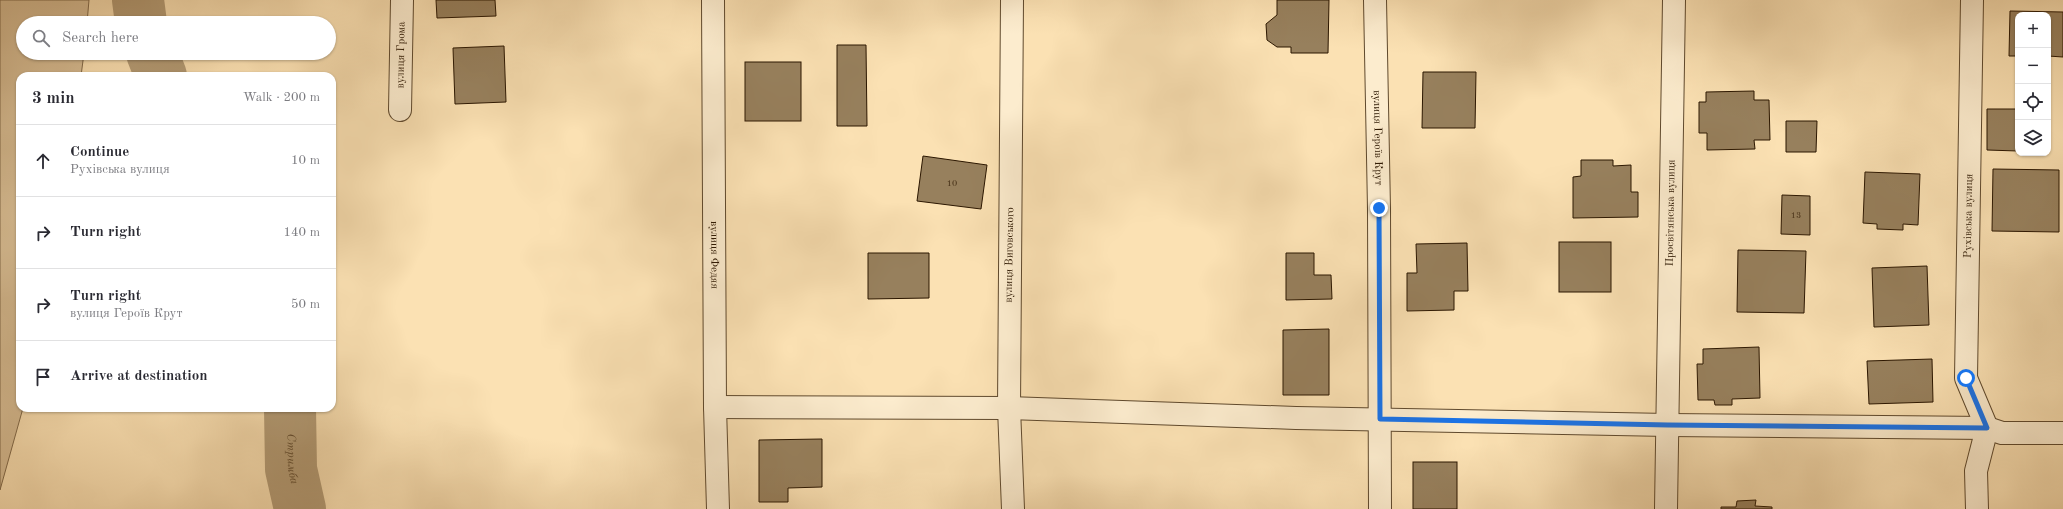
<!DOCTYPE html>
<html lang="en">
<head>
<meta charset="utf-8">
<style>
  body { margin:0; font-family:"Old Standard TT",serif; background:#f2f2f3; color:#2b2b33 }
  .controls { position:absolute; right:12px; top:12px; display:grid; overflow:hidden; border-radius:8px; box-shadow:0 1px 3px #0004 }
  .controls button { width:36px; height:36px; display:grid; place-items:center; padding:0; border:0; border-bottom:1px solid #e1e1e2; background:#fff; color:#2b2b33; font:20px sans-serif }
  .stop { position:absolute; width:12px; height:12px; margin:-9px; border:3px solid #1a73e8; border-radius:50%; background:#fff }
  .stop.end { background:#1a73e8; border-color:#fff; box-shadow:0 1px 4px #0008 }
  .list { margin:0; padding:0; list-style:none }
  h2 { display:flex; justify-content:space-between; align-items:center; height:52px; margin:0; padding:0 16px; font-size:17px }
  h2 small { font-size:13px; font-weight:400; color:#7c7c81 }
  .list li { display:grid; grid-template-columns:26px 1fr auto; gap:12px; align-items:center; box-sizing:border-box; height:72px; padding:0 16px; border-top:1px solid #e1e1e2 }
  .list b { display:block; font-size:15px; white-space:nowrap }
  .list p { margin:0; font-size:13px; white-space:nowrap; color:#7c7c81 }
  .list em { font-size:13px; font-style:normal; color:#7c7c81 }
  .icon { flex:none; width:22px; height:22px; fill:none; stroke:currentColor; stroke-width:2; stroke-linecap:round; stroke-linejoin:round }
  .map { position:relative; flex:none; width:2063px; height:509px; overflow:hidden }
  .search { position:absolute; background:#fff; box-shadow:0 1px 3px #0004; left:16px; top:16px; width:320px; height:44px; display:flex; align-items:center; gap:10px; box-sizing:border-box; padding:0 14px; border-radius:22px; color:#7c7c81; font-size:15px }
  .panel { position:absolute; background:#fff; box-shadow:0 1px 3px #0004; left:16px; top:72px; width:320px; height:340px; border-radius:12px }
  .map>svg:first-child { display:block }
  .green { fill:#d8be95; stroke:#826a4a }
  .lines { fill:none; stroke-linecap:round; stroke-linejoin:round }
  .river { stroke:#b49c76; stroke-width:52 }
  .building { fill:#97805d; stroke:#2b1600 }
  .street-casing { stroke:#5f492d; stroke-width:24 }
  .street { stroke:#fcecce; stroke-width:22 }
  .route { stroke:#1a73e8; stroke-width:5 }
  .labels { text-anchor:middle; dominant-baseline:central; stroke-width:3; stroke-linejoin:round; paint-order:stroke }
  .number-label { font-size:9px; fill:#463017 }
  .street-label { font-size:11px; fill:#2b1600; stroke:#fcecce }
  .water-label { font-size:12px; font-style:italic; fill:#624c2f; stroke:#fcecce }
</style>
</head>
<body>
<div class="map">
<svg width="2063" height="509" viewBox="0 0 2063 509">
  <rect width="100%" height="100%" fill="#fbe1b3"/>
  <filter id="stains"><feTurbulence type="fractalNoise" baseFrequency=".005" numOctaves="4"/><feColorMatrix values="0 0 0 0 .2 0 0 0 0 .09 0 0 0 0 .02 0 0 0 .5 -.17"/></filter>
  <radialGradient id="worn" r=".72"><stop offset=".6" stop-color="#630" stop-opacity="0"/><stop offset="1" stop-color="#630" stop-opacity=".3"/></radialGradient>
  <polygon class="green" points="0,0 89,0 87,23 23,23 23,53 84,53 81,76 20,76 20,408 23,408 0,490"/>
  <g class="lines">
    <g class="river">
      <polyline points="138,0 141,23"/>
      <polyline points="152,53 161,76"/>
      <path id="s1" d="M290,408L291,469L300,509"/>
    </g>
  </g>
  <g class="building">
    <polygon points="436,0 495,0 496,16 437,18"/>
    <polygon points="1277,0 1329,0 1328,53 1291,53 1291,47 1277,47 1267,40 1266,24 1277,15"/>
    <polygon points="2010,11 2063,12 2063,57 2048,56 2048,15 2018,15 2018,56 2009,56"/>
    <polygon points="837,45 866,45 867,126 837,126"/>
    <polygon points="504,46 506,102 455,104 453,48"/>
    <rect x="745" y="62" width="56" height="59"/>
    <polygon points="1423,72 1476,72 1475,128 1422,128"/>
    <polygon points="1754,91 1754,100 1769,100 1770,140 1754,140 1755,149 1707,150 1707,133 1699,133 1699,102 1706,102 1706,92"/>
    <polygon points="1987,109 2018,109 2018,151 1987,150"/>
    <polygon points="1786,121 1817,121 1816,152 1786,152"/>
    <polygon points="923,156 987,165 981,209 917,201"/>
    <polygon points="1581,160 1613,160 1613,166 1631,165 1631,192 1638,192 1638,217 1573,218 1573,177 1581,176"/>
    <polygon points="1993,169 2059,170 2059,232 1992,231"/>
    <polygon points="1865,172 1920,174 1918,225 1903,224 1903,230 1877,229 1877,224 1863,223"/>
    <polygon points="1782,195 1810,196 1810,235 1781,234"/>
    <rect x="1559" y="242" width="52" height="50"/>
    <polygon points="1467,243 1468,291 1454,291 1454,310 1407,311 1407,273 1417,273 1416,244"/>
    <polygon points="1738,250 1806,251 1804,313 1737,312"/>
    <polygon points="868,253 929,253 929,298 868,299"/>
    <polygon points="1286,253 1314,253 1314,275 1331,275 1332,299 1286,300"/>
    <polygon points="1927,266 1929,325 1874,327 1872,268"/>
    <polygon points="1329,329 1329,395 1283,395 1283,330"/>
    <polygon points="1759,347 1760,398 1732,399 1732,405 1715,405 1714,400 1698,400 1697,364 1703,364 1703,349"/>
    <polygon points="1932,359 1933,402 1869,404 1867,361"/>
    <polygon points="822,439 822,487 788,488 788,502 759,502 759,440"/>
    <rect x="1413" y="462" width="44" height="47"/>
    <polygon points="1756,500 1755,506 1772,507 1772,509 1721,509 1721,507 1736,507 1737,501"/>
  </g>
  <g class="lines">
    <defs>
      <g id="street">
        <path id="s2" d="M713,0L715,407L718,509"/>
        <polyline points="1012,0 1009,408 1013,509"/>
        <path id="s3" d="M1375,0L1379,209L1380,509"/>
        <polyline points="1972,0 1966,378 1987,428 1976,471 1977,509"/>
        <path id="s4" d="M400,110L402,0"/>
        <polyline points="715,407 1009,408 1296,418 1668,425 1987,428 2002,433 2063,433"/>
        <path id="s5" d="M1666,509L1674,0"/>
      </g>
    </defs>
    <use href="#street" class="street-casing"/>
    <use href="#street" class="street"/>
  </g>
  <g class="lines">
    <polyline class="route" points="1379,208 1380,419 1668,425 1987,428 1966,378"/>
  </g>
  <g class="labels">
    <g class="number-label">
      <text x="952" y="183">10</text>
      <text x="1796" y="215">13</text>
    </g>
    <g class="street-label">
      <text stroke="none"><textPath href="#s4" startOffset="55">вулиця Грома</textPath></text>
      <text stroke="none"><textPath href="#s3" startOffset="138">вулиця Героїв Крут</textPath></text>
      <text stroke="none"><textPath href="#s5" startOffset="296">Просвітянська вулиця</textPath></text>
      <text transform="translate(1969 216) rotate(-89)">Рухівська вулиця</text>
      <text stroke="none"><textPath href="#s2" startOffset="255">вулиця Федяя</textPath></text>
      <text transform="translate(1010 255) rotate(-89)">вулиця Виговського</text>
    </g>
    <g class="water-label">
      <text stroke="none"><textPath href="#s1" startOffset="51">Стримба</textPath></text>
    </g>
  </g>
  <rect width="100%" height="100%" filter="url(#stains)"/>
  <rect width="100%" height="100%" fill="url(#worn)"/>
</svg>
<div class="controls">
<button>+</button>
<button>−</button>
<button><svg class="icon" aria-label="locate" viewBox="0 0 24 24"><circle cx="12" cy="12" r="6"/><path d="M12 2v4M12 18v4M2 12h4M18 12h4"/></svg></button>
<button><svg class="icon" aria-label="layers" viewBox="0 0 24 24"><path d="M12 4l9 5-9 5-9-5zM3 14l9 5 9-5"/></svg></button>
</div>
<div class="stop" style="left:1966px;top:378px"></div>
<div class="stop end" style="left:1379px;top:208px"></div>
<div class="search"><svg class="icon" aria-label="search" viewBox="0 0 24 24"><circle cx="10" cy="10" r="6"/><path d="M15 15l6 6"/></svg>Search here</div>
<section class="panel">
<h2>3 min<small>Walk · 200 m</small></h2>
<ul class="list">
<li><svg class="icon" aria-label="ahead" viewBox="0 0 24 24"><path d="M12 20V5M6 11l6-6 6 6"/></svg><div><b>Continue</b><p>Рухівська вулиця</p></div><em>10 m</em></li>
<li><svg class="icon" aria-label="right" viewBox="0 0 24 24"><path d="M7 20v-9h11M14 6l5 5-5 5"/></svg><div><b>Turn right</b></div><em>140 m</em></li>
<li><svg class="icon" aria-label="right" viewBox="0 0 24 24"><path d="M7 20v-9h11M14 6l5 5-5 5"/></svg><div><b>Turn right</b><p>вулиця Героїв Крут</p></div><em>50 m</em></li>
<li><svg class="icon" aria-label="arrive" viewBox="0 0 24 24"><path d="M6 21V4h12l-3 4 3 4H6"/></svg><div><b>Arrive at destination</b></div></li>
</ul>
</section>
</div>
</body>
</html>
